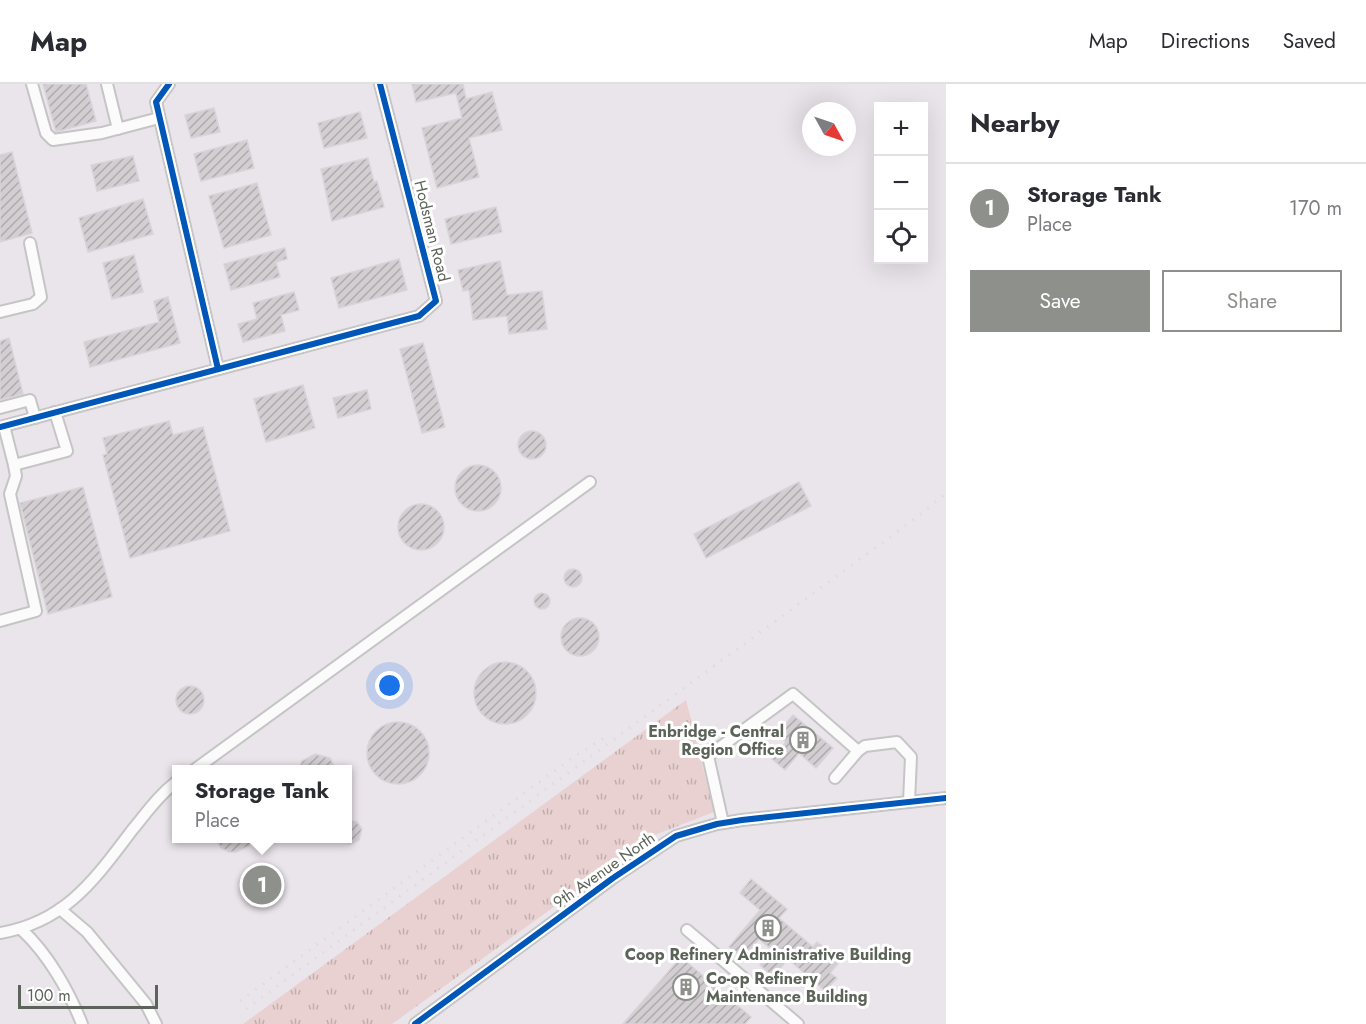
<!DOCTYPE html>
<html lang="en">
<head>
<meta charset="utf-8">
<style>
  body { margin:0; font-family:Jost,sans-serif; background:#f2f2f3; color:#2b2b33 }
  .controls { position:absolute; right:18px; top:18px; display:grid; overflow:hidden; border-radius:0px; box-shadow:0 6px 24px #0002 }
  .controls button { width:54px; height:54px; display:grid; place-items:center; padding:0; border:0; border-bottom:2px solid #e1e1e2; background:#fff; color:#2b2b33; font:30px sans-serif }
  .compass { position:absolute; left:802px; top:18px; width:54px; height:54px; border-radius:50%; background:#fff; box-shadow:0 6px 24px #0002; rotate:130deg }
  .scale { position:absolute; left:18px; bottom:15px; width:140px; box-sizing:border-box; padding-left:6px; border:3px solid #5c6359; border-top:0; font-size:16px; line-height:21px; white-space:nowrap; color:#5c6359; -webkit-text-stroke:4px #fff; paint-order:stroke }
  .you { position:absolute; left:390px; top:602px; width:21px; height:21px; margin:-15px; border:4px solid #fff; border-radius:50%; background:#1a73e8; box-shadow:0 0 0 9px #1a73e833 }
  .badge { display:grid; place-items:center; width:39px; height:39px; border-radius:50%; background:#8e908c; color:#fff; font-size:20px; font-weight:700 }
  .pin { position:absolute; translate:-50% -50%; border:3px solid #fff; box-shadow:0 2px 6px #0006 }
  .popup { position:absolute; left:172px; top:681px; width:180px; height:78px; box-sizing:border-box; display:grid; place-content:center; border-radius:0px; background:#fff; filter:drop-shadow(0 2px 4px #0005); font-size:20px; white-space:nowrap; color:#7c7c81 }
  .popup b { font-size:22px; color:#2b2b33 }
  .popup::after { content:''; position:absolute; left:50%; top:100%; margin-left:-12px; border:12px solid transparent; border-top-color:#fff }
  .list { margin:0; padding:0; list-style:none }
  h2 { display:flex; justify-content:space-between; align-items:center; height:78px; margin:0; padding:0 24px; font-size:26px }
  h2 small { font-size:20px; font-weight:400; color:#7c7c81 }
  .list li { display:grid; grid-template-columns:39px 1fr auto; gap:18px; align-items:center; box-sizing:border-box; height:90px; padding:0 24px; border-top:2px solid #e1e1e2 }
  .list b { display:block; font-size:22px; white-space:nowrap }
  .list p { margin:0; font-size:20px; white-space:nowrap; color:#7c7c81 }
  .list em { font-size:20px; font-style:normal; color:#7c7c81 }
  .actions { display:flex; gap:12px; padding:18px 24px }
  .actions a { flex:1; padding:14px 0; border:2px solid #8e908c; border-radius:0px; text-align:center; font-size:21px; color:#8e908c }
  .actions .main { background:#8e908c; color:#fff }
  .icon { flex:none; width:33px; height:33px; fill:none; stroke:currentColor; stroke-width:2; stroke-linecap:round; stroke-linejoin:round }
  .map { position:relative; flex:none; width:946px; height:940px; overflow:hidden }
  header { display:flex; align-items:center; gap:36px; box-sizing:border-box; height:84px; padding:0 30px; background:#fff; border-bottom:2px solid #e1e1e2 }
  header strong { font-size:28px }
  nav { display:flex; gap:33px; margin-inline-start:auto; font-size:21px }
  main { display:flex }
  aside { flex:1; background:#fff }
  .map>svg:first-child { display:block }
  .grass { fill:url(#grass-tufts) }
  .building { fill:url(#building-hatch); stroke:#d9d4da; stroke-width:1.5 }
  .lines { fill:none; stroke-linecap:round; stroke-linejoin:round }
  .minor-casing { stroke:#c6c5c5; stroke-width:14 }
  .minor { stroke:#fcfbfc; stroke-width:10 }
  .rail { stroke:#ddd; stroke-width:3; stroke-dasharray:1.5 8; stroke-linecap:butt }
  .cycleway-casing { stroke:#fff; stroke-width:10 }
  .cycleway { stroke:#0057b8; stroke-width:6 }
  .labels { text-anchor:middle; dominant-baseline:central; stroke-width:6; stroke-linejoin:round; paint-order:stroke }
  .street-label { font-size:16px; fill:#5c6359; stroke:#fff }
  .poi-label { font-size:16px; font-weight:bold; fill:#5c6359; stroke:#fff; text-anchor:end }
</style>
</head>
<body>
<header>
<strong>Map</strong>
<nav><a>Map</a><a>Directions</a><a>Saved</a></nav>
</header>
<main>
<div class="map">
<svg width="946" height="940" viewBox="0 0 946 940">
  <defs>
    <pattern id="grass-tufts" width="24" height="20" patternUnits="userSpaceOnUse" patternTransform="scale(1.5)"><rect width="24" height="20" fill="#e9d1d1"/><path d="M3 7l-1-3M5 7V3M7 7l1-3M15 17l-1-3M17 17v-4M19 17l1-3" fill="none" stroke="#c0adad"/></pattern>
    <pattern id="building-hatch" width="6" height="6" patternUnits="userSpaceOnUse" patternTransform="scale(1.5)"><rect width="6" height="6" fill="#d2ced2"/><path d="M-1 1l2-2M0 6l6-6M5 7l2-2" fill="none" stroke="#aeabad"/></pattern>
  </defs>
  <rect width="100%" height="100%" fill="#eae4eb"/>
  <polygon class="grass" points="686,616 714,728 652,752 392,940 243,940"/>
  <g class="building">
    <polygon points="43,0 86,0 96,37 56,48"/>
    <polygon points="412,0 463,0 466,15 492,8 502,46 469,54 479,93 437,104 422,44 462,34 456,9 416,18"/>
    <polygon points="214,24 220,48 191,54 185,31"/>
    <polygon points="360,28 367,54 324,64 318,39"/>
    <polygon points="247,56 254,84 201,97 194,70"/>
    <polygon points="12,68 32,149 0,158 0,71"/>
    <polygon points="133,72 139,97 97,107 91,81"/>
    <polygon points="368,74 374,98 377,97 384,123 332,137 321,85"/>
    <polygon points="257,99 271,151 224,164 209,112"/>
    <polygon points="143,115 153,150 88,168 79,134"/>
    <polygon points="496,123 502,148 451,160 445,135"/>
    <polygon points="285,164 287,175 276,178 280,193 231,206 224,180"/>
    <polygon points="134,171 143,208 112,215 103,179"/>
    <polygon points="399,175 407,206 339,224 331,194"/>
    <polygon points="500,177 507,211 542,207 547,245 509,250 507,232 473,236 469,206 463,207 458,186"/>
    <polygon points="294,208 299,226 281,231 285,247 243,258 238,240 257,235 253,219"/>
    <polygon points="168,213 180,259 90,283 84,258 159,238 154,217"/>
    <polygon points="9,254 23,310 0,316 0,257"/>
    <polygon points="423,259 445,343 422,349 400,265"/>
    <polygon points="303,301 315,344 266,358 254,315"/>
    <polygon points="367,306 371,325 338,334 333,314"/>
    <polygon points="169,337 173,351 203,343 230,447 130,474 103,371 107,370 103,354"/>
    <circle cx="532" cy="361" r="14"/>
    <circle cx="478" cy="404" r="23"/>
    <polygon points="799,398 811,422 706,474 694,450"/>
    <polygon points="83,403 112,513 48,530 20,419"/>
    <circle cx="421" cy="443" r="23"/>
    <circle cx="573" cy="494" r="9"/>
    <circle cx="542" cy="517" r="8"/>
    <circle cx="580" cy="553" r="19"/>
    <circle cx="505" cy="609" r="31"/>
    <circle cx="190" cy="616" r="14"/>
    <polygon points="793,631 833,664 816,684 799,669 785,686 772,675 786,658 777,650"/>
    <circle cx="398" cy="669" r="31"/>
    <polygon points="315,670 330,674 336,686 298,686 302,677"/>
    <polygon points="348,736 357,738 362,745 359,756 352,760 348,760"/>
    <polygon points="215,754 253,754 249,762 236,768 229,768 221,764"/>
    <circle cx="262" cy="800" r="15"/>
    <polygon points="751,795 787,825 779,834 813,863 817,858 840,877 830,889 837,894 825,907 788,875 773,893 760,881 772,866 759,855 743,874 729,863 760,826 740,809"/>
    <polygon points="681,873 751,933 745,940 623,940"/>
  </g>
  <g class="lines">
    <defs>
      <g id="minor">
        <polyline points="32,0 46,49 53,56 102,49 159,34"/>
        <polyline points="107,0 118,45"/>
        <polyline points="169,0 156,18 218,285"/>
        <polyline points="0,228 33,220 41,213 30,159"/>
        <polyline points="0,324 30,316 35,334"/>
        <polyline points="4,342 14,381 67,367 55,328"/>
        <polyline points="0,343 419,232 436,217 380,0"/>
        <polyline points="0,537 36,527 10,410 16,392 14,381"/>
        <polyline points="194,686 590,398"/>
        <polyline points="835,694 858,667 865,662 897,658 911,673 909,718"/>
        <polyline points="723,739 708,672 793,610 858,667"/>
        <polyline points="60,825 87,848 146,920 156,940"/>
        <path d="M22,846C48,870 69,907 82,940"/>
        <polyline points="687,846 798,940"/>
        <path d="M0,849C66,838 95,795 133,745C147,728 159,711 176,698"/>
        <polyline points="415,940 613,794 676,752 717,740 742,736 946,714"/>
      </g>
    </defs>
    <use href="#minor" class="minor-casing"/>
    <use href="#minor" class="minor"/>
    <g class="rail">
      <polyline points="240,917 572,674 607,652"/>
      <polyline points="246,925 916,434 946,409"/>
    </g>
    <defs>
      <g id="cycleway">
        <polyline points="169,0 156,18 218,285"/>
        <polyline points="0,343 419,232 436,217 380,0"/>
        <polyline points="415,940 613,794 676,752 717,740 742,736 946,714"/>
      </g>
    </defs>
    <use href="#cycleway" class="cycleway-casing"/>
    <use href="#cycleway" class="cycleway"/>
  </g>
  <defs>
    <symbol id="building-ring" viewBox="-11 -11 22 22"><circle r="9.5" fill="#fff" stroke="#8e908c" stroke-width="1.5"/><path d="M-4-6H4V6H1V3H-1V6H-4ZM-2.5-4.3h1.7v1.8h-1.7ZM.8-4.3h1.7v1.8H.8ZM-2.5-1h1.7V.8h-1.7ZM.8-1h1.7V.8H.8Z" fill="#8e908c"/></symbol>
  </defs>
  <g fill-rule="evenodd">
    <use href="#building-ring" x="788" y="641" width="30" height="30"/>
    <use href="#building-ring" x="753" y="829" width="30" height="30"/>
    <use href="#building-ring" x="671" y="888" width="30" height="30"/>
  </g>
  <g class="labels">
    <g class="street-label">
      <text transform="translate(432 147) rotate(76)">Hodsman Road</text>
      <text transform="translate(604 786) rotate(-35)">9th Avenue North</text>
    </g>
    <g class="poi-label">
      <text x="784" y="647">Enbridge - Central<tspan x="784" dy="18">Region Office</tspan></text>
      <text x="768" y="870" text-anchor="middle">Coop Refinery Administrative Building</text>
      <text x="706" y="894" text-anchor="start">Co-op Refinery<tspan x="706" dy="18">Maintenance Building</tspan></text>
    </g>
  </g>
</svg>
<div class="controls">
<button>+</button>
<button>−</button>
<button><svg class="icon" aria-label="locate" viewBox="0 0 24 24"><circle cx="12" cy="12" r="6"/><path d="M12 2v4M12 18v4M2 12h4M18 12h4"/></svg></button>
</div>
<svg class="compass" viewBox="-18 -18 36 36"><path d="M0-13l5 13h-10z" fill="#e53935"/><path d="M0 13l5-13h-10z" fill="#7c7c81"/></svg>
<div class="scale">100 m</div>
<div class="you"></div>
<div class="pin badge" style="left:262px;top:801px">1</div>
<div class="popup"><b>Storage Tank</b>Place</div>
</div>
<aside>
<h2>Nearby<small></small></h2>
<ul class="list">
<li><span class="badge">1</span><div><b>Storage Tank</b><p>Place</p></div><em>170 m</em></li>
</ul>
<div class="actions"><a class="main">Save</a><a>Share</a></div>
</aside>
</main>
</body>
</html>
